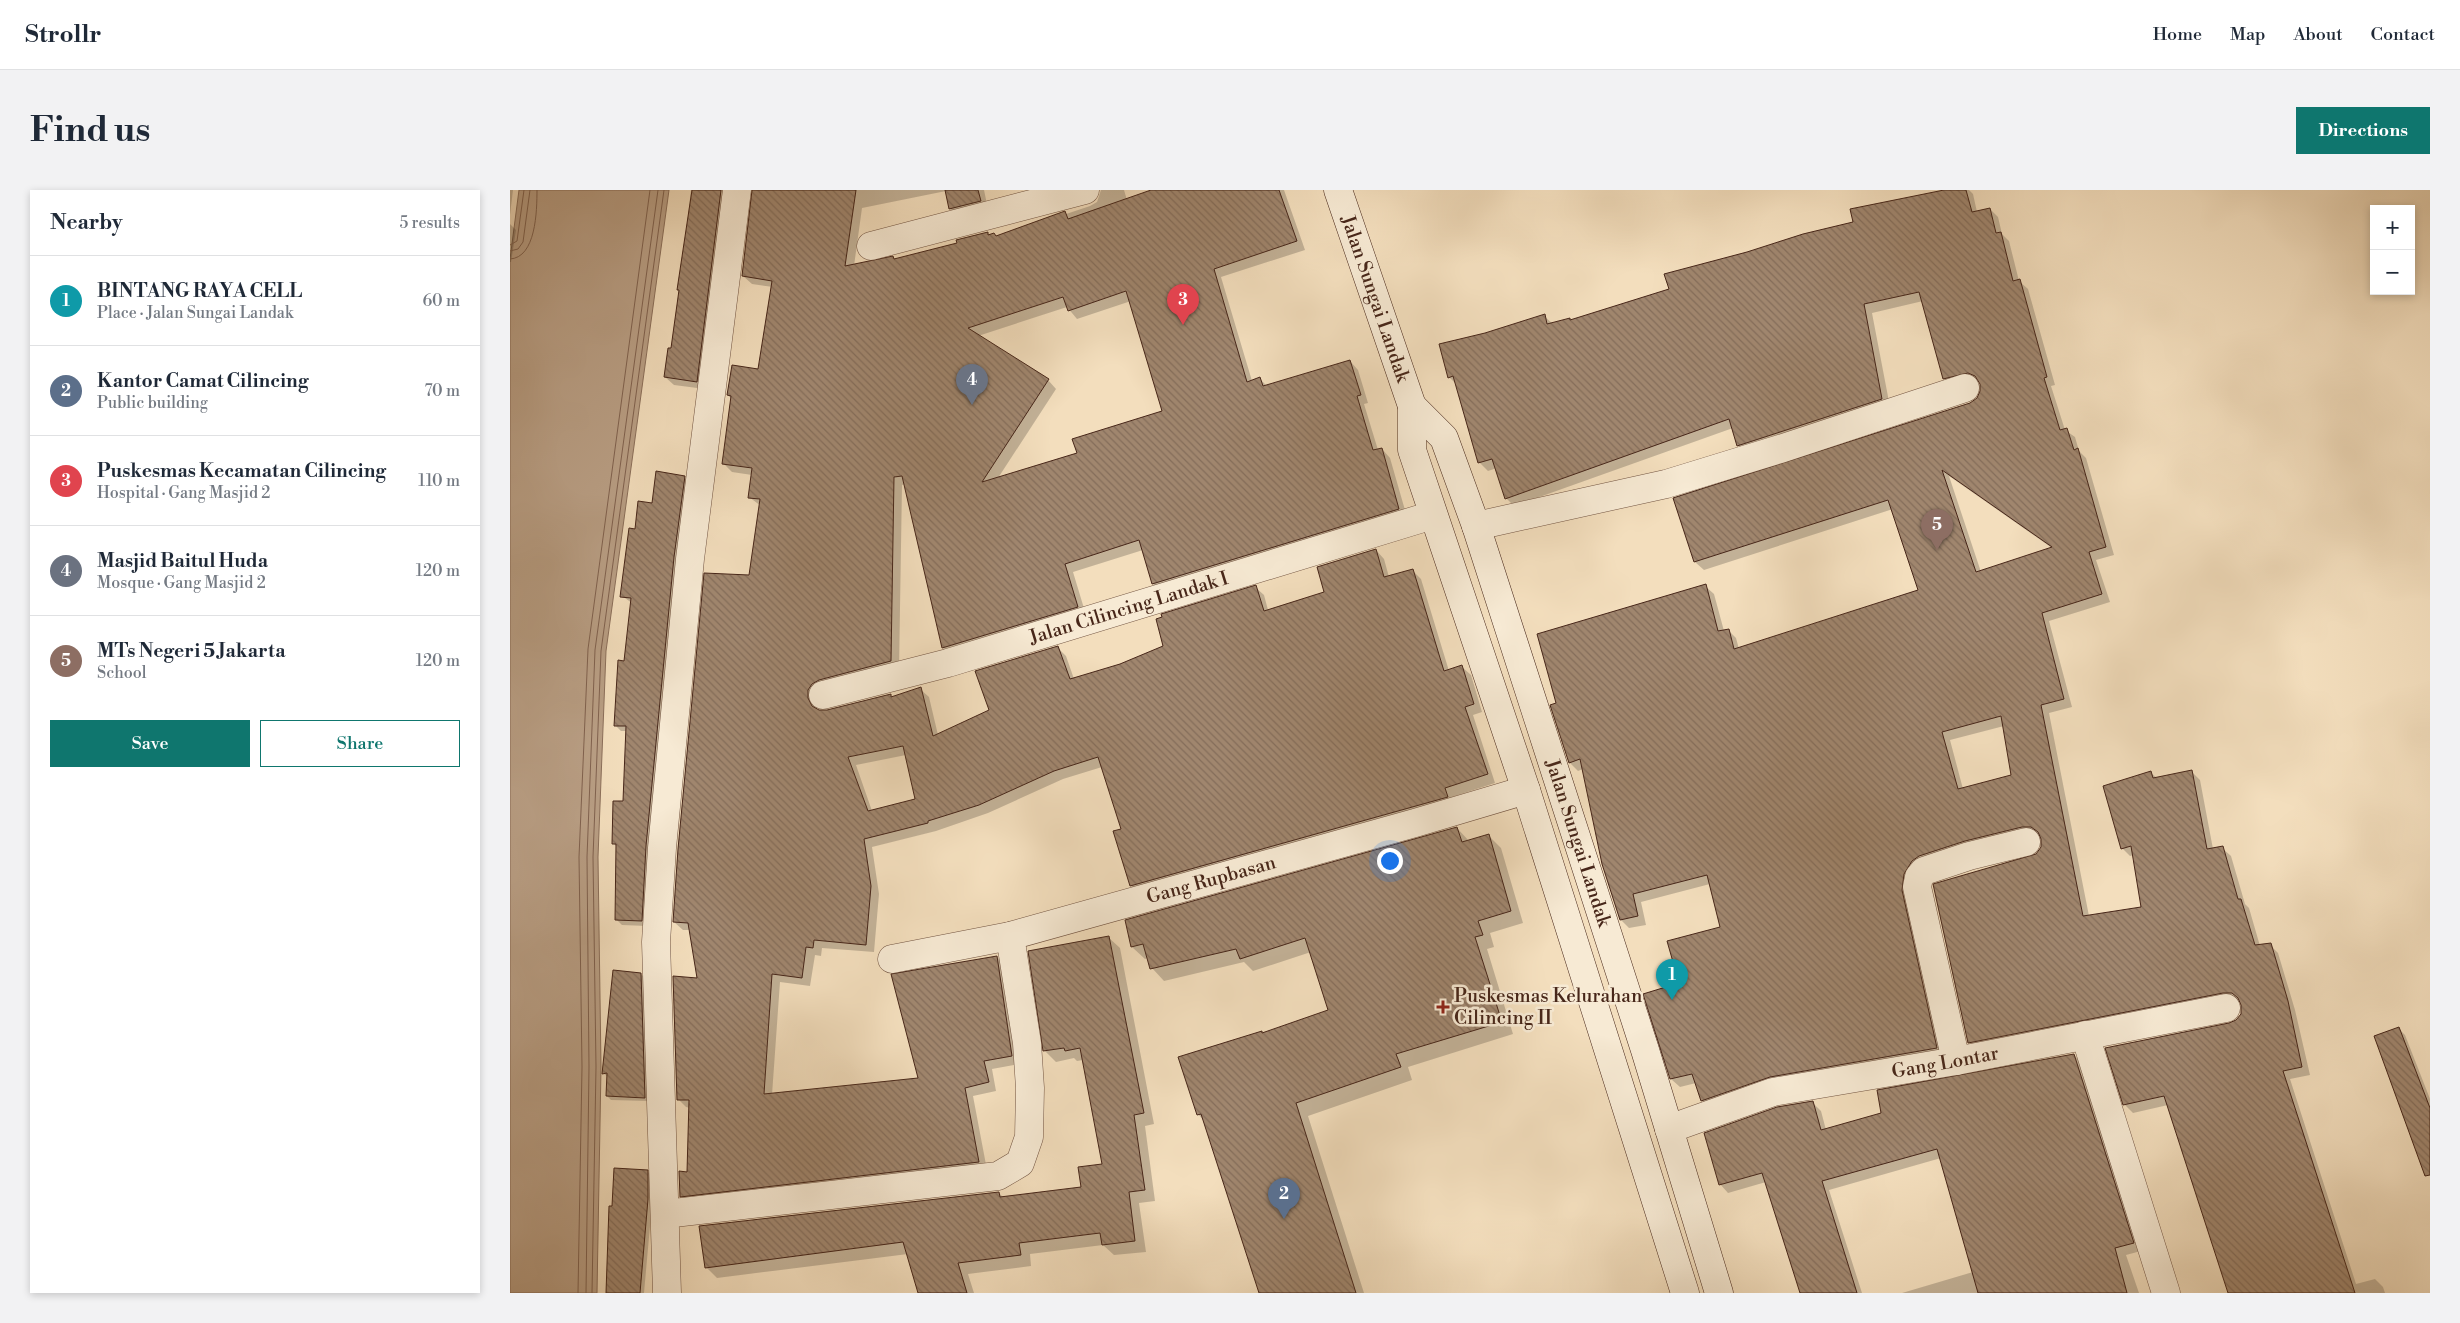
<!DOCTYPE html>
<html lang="en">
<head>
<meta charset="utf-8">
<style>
  body { margin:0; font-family:"Libre Bodoni",serif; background:#f2f2f3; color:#1f2937 }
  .controls { position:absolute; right:15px; top:15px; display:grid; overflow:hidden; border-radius:0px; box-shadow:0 2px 8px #0003 }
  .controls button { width:45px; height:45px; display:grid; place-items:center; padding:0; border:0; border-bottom:1px solid #e0e1e3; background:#fff; color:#1f2937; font:25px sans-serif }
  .you { position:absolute; left:879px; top:670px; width:18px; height:18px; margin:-12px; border:4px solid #fff; border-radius:50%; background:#1a73e8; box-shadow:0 0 0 8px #1a73e833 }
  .badge { display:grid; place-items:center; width:32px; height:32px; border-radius:50%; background:#0f766e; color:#fff; font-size:16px; font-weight:700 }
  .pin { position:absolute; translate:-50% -41px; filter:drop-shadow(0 1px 2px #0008) }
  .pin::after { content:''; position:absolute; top:26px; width:18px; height:15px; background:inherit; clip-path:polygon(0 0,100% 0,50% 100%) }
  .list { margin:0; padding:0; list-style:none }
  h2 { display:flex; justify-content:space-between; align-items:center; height:65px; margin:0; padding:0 20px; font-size:21px }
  h2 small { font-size:16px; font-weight:400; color:#747a83 }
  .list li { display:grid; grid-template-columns:32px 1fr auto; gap:15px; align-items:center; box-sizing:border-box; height:90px; padding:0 20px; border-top:1px solid #e0e1e3 }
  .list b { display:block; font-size:19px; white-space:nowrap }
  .list p { margin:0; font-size:16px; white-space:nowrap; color:#747a83 }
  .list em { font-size:16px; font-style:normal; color:#747a83 }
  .actions { display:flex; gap:10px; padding:15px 20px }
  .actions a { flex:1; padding:11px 0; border:1px solid #0f766e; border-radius:0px; text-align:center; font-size:18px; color:#0f766e }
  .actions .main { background:#0f766e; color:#fff }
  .map { position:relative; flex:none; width:1920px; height:1103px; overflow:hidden; border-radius:0px }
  header { display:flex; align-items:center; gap:30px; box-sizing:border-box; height:70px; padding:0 25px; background:#fff; border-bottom:1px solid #e0e1e3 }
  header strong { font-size:24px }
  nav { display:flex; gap:28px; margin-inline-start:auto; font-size:18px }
  .intro { display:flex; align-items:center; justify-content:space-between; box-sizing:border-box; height:120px; padding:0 30px }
  h1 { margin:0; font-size:35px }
  .button { padding:12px 22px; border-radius:0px; background:#0f766e; color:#fff; font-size:18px; font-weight:700 }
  main { display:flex; gap:30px; padding:0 30px }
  aside { flex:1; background:#fff; border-radius:0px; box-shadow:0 2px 8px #0003 }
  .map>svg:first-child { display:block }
  .water { fill:#b99f85; stroke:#8b6f5a }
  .shadow { fill:#0003; fill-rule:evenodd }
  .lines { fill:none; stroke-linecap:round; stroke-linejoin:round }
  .shore { stroke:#80624f; stroke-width:1 }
  .building { fill:url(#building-back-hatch); stroke:#472619; fill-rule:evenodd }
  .street-casing { stroke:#725442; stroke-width:29 }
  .secondary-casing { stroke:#472619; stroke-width:29 }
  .street { stroke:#f7ead4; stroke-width:28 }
  .secondary { stroke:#f7ead4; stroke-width:28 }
  .poi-dot { fill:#8f2418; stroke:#f7ead4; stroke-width:2 }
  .labels { text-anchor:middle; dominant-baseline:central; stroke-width:5; stroke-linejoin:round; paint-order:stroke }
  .street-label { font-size:19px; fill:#472619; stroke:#f7ead4 }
  .poi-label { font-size:19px; fill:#472619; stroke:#f7ead4; text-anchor:start }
</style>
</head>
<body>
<header>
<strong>Strollr</strong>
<nav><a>Home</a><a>Map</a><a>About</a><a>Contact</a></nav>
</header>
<div class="intro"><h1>Find us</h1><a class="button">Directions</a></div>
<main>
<aside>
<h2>Nearby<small>5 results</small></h2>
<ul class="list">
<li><span class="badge" style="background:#0f9aa8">1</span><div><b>BINTANG RAYA CELL</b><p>Place · Jalan Sungai Landak</p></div><em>60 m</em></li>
<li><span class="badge" style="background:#5c6f8a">2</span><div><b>Kantor Camat Cilincing</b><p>Public building</p></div><em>70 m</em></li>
<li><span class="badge" style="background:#e0444e">3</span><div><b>Puskesmas Kecamatan Cilincing</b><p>Hospital · Gang Masjid 2</p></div><em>110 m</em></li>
<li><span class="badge" style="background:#6b7280">4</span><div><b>Masjid Baitul Huda</b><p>Mosque · Gang Masjid 2</p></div><em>120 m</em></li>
<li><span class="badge" style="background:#8d6e63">5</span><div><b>MTs Negeri 5 Jakarta</b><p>School</p></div><em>120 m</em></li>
</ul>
<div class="actions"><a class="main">Save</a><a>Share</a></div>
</aside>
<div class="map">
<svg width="1920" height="1103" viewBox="0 0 1920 1103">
  <defs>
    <pattern id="building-back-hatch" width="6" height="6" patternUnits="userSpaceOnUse" patternTransform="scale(1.25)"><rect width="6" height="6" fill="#a0866e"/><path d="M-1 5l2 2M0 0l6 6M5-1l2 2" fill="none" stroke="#846d5a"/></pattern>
  </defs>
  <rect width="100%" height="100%" fill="#f3debd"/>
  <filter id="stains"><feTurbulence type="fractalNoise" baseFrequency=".004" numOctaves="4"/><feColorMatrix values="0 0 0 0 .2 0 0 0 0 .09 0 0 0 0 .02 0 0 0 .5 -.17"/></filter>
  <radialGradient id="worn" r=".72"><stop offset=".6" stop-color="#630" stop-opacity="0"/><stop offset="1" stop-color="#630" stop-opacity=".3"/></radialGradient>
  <polygon class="water" points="9,0 159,0 96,461 88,667 91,877 87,1103 0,1103 0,69"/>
  <g class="shadow">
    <polygon points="0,0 3,0 0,25"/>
    <polygon points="181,0 222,0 195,199 164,195 155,187 162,160"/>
    <path d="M244,0H474L478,19L449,27L440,19L436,1L352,18L344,76L383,68L385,70L449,54L477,43L487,47L580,16L587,12L591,0H614L617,10L645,0H774L795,60L711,87L742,191L750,189L757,196L840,171L848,180L858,213L854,214L868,260L872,259L880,268L897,327L652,402L643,394L633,360L563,382L576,425L442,466L433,458L396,294L392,295L389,480L306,509L307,520L317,521L381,505L383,508L410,499L419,507L428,545L480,521L547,457L556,466L564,489L610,475L654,456L745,397L754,405L758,420L815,403L866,360L874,369L879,387L902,380L911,389L939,481L952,477L961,485L972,522L963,525L985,593L942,607L945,615L630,704L621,696L613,639L592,577L553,589L478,623L426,641L362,657L369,704L364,762L312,758L311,766L305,765L300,796L270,792L262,905L410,889L487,767L495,775L510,874L482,879L486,901L463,906L477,980L179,1014L171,1006L178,983L180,918L176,917L168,909L188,790L181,740H173L164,732L240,387L251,316L239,307L242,285L222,282L213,273L222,209L218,205L249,181L263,97L242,94L233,86ZM621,111L653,222L568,264L488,288L546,199L538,190L468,146L557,117L567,129ZM396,565L407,609L362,621L346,575Z"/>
    <path d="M1437,0H1459L1463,4L1467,22L1480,19L1488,27L1492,44L1499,51L1509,91L1518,99L1545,195L1541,196L1555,240L1565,247L1569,261L1576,268L1604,365L1586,370L1600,412L1539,431L1562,517L1539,523L1579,726L1633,718L1624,665L1620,666L1612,658L1641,583L1647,588L1681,581L1690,590L1703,659L1712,658L1721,666L1735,714L1739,718L1750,756L1760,755L1768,763L1785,820L1800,885L1780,889L1846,1094L1865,1089L1873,1097L1875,1103H1719L1658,915L1623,923L1615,915L1727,831L1732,824L1731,811L1722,810L1467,860L1459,852L1527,665L1532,657L1530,645H1521L1418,674L1435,866L1200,919L1192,910L1186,893L1170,897L1161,889L1135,805L1170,794L1212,738L1200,694L1131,712L1136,735L1119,738L1111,730L1073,579L1068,581L1060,573L1047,514L1195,396L1204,404L1214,441L1218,440L1226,448L1229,459L1409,400L1383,319L1194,380L1185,372L1165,309L1460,214L1467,210L1472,201L1471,192L1459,191L1443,196L1434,188L1413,111L1362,123L1380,217L1236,264L1228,255L1223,238L1004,316L996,308L987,278L978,281L969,272L947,195L939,187L975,144L1034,126L1043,134L1061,132L1161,100ZM1439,286L1542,358L1471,382ZM1494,536L1503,586L1453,599L1440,550Z"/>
    <polygon points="0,34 6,40 1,72 0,72"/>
    <polygon points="174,287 180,293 137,736 112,735 106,729 108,658 104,654 114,613 117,541 111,541 105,535 122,413 112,406 126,341 143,314"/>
    <polygon points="947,638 959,651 979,646 991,658 1013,733 980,743 984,757 977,759 1003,844 898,877 902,890 798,926 854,1103 750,1103 695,932 688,924 753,844 819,821 801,762 743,781 734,772 654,791 642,778 638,768 635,769 622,757"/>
    <polygon points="598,747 610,758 644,934 635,936 645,1011 629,1013 636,1062 604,1065 593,1055 520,1064 521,1076 458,1084 464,1103 409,1103 398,1064 207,1088 196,1077 489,1003 494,1008 572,998 594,975 573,870 567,871 564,868 546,872 534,860"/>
    <polygon points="131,784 135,788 139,911 101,910 97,906 98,887 93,883"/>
    <polygon points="1888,838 1895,845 1920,909 1920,977"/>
    <polygon points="1564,865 1572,873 1631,1061 1616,1065 1629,1103 1392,1103 1463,1082 1431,968 1319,1000 1352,1103 1291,1103 1256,992 1218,1003 1210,994 1302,912 1311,921 1316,940"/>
    <polygon points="137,981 141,985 142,1014 134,1103 97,1103 100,1017 103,1017"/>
  </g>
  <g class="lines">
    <g class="shore">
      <polyline points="0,55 7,51 14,0"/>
      <polyline points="0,61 8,59 13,52 20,0"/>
      <path d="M0,69C26,68 27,21 27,0"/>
      <polyline points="68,1103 72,877 69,667 78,459 140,0"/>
      <polyline points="76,1103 79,877 77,667 85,460 148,0"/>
      <polyline points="82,1103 86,877 83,667 91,461 154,0"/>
    </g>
  </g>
  <g class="building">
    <polygon points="182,0 211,0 187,192 154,187 158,158 161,158 169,100 167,100"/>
    <path d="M242,0H346L335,76L383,66L384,69L447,53L446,50L478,42V45L484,43L486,46L555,21L558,29L641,0H769L787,51L704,79L737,192L750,187L753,196L840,170L851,205L847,206L863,260L872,258L889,319L642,394L629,350L555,374L568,417L432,458L392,286L384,287L381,471L309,490L302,494L298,500V508L302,516L309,520H317L381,504V507L411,497L423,546L479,520L465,481L548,456L560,489L610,474L653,456L646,429L652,427L651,424L746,395L754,421L814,402L807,377L866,359L874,387L903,379L934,481L952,475L964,514L955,517L978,584L935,598L938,607L620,696L603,641L611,639L588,567L544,581L469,615L418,631V633L354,649L361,696L356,755L304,750L303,758L296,757L292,788L262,784L254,904L408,888L381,784L487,766L502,866L474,871L479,892L455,898L469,972L170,1007L169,981L177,982L179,910H167L163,786L187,788L178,733L163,732L168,659L194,383L239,385L250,309L238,308L242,278L212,274L221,206L217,205L222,175L248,179L262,91L232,86ZM616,101L652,221L562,249L567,263L472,292L539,189L458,138L553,107L558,121ZM393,556L405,609L358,621L338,567Z"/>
    <polygon points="435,0 468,0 471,11 439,19"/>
    <path d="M1434,0H1456L1462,22L1480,18L1486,43L1491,42L1503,91L1510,89L1537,187L1534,188L1550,240L1557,238L1564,260L1568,258L1596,357L1579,362L1592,404L1532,423L1554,509L1531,515L1573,726L1631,717L1621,656L1611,659L1593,596L1641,581L1643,588L1682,580L1697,659L1713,656L1728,709H1731L1745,755L1761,753L1778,811L1792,877L1773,881L1845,1103H1718L1654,906L1613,915L1595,858L1719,833L1726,830L1731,824V815L1728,808L1722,803H1713L1458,853L1423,694L1526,664L1531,657V649L1528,642L1521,637H1512L1455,651L1409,666L1402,671L1394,684L1392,700L1427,858L1260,887L1191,911L1182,884L1160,889L1133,804L1169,793L1157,751L1210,737L1197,685L1123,704L1128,726L1110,730L1092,674L1070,569L1059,573L1040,515L1046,513L1027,444L1196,394L1208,441L1219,439L1224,459L1408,400L1378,310L1184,372L1163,308L1460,213L1467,208L1470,201V194L1465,186L1458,183L1433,189L1409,102L1354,114L1372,209L1227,256L1219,229L995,309L982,269L968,273L943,186L938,188L929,154L975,143L1035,124L1037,134L1060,128V130L1159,99L1154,84L1237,62L1293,44L1343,32L1340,19ZM1432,280L1542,357L1466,382ZM1491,526L1501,585L1448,599L1432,542Z"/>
    <polygon points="146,281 175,286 164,367 136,656 132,731 105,730 106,654 102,654 103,611 113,611 116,536 104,536 108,470 114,471 121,408 110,407 119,338 125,339 128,311 142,313"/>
    <polygon points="947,637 952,652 979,644 1001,721 968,731 973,745 965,747 992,832 886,864 891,877 786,913 846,1103 749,1103 691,924 687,925 668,867 752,841 752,843 818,820 795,748 730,769 726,759 640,779 633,754 621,757 615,730"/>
    <polygon points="599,746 634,923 624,925 635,1000 619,1002 625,1051 592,1055 590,1043 509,1053 511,1065 448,1073 457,1103 408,1103 393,1052 195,1078 189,1036 489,1002 490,1007 571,997 568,977 592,974 570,858 555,861 554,858 533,861 518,761"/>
    <polygon points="103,780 131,783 135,908 96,906 97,883 92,884"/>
    <polygon points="1889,837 1920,918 1920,985 1915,986 1864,846"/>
    <polygon points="1564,864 1624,1053 1605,1058 1617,1103 1468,1103 1427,959 1312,991 1347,1103 1290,1103 1252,983 1209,995 1194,943 1267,917 1303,911 1311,940 1371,923 1367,900"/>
    <polygon points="104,978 138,980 138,1009 130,1103 96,1103 99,1016 102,1016"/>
  </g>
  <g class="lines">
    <defs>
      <g id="street">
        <polyline points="361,56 575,0"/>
        <polyline points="966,336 1156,294 1270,259 1455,198"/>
        <path id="s1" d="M313,505L438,473L923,325"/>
        <path id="s2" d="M382,769L500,746L905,633L1016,600"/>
        <polyline points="1575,845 1656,1103"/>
        <polyline points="1446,871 1407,697 1409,687 1414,681 1459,666 1516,652"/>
        <path id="s3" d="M1159,939L1263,902L1446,871L1716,818"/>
        <polyline points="155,1024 488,986 510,973 519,947 520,898 517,853 500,746"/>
        <polyline points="157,1103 146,752 152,658 180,369 227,0"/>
      </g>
      <g id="secondary">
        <path id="s4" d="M828,0L902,216V260L1016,600L1175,1103"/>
        <path id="s5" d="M902,216L934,248L966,336L1135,860L1209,1103"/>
      </g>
    </defs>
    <use href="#street" class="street-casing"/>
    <use href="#secondary" class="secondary-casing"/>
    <use href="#street" class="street"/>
    <use href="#secondary" class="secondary"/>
  </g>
  <path class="poi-dot" d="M930.5 809.5h5v5h5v5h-5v5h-5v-5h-5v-5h5z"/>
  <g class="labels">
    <g class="street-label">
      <text stroke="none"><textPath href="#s4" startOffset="115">Jalan Sungai Landak</textPath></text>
      <text stroke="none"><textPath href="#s1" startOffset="318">Jalan Cilincing Landak I</textPath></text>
      <text stroke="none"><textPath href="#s5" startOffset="472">Jalan Sungai Landak</textPath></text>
      <text stroke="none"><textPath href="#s2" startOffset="329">Gang Rupbasan</textPath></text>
      <text stroke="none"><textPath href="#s3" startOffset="285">Gang Lontar</textPath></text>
    </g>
    <g class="poi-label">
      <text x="944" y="806">Puskesmas Kelurahan<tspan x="944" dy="22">Cilincing II</tspan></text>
    </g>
  </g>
  <rect width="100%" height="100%" filter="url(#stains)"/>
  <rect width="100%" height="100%" fill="url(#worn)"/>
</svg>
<div class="controls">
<button>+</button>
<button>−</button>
</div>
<div class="you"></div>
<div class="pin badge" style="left:1162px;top:810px;background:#0f9aa8">1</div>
<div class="pin badge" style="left:774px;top:1029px;background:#5c6f8a">2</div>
<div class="pin badge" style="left:673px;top:135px;background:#e0444e">3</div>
<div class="pin badge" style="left:462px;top:215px;background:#6b7280">4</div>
<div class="pin badge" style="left:1427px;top:360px;background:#8d6e63">5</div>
</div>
</main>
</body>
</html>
